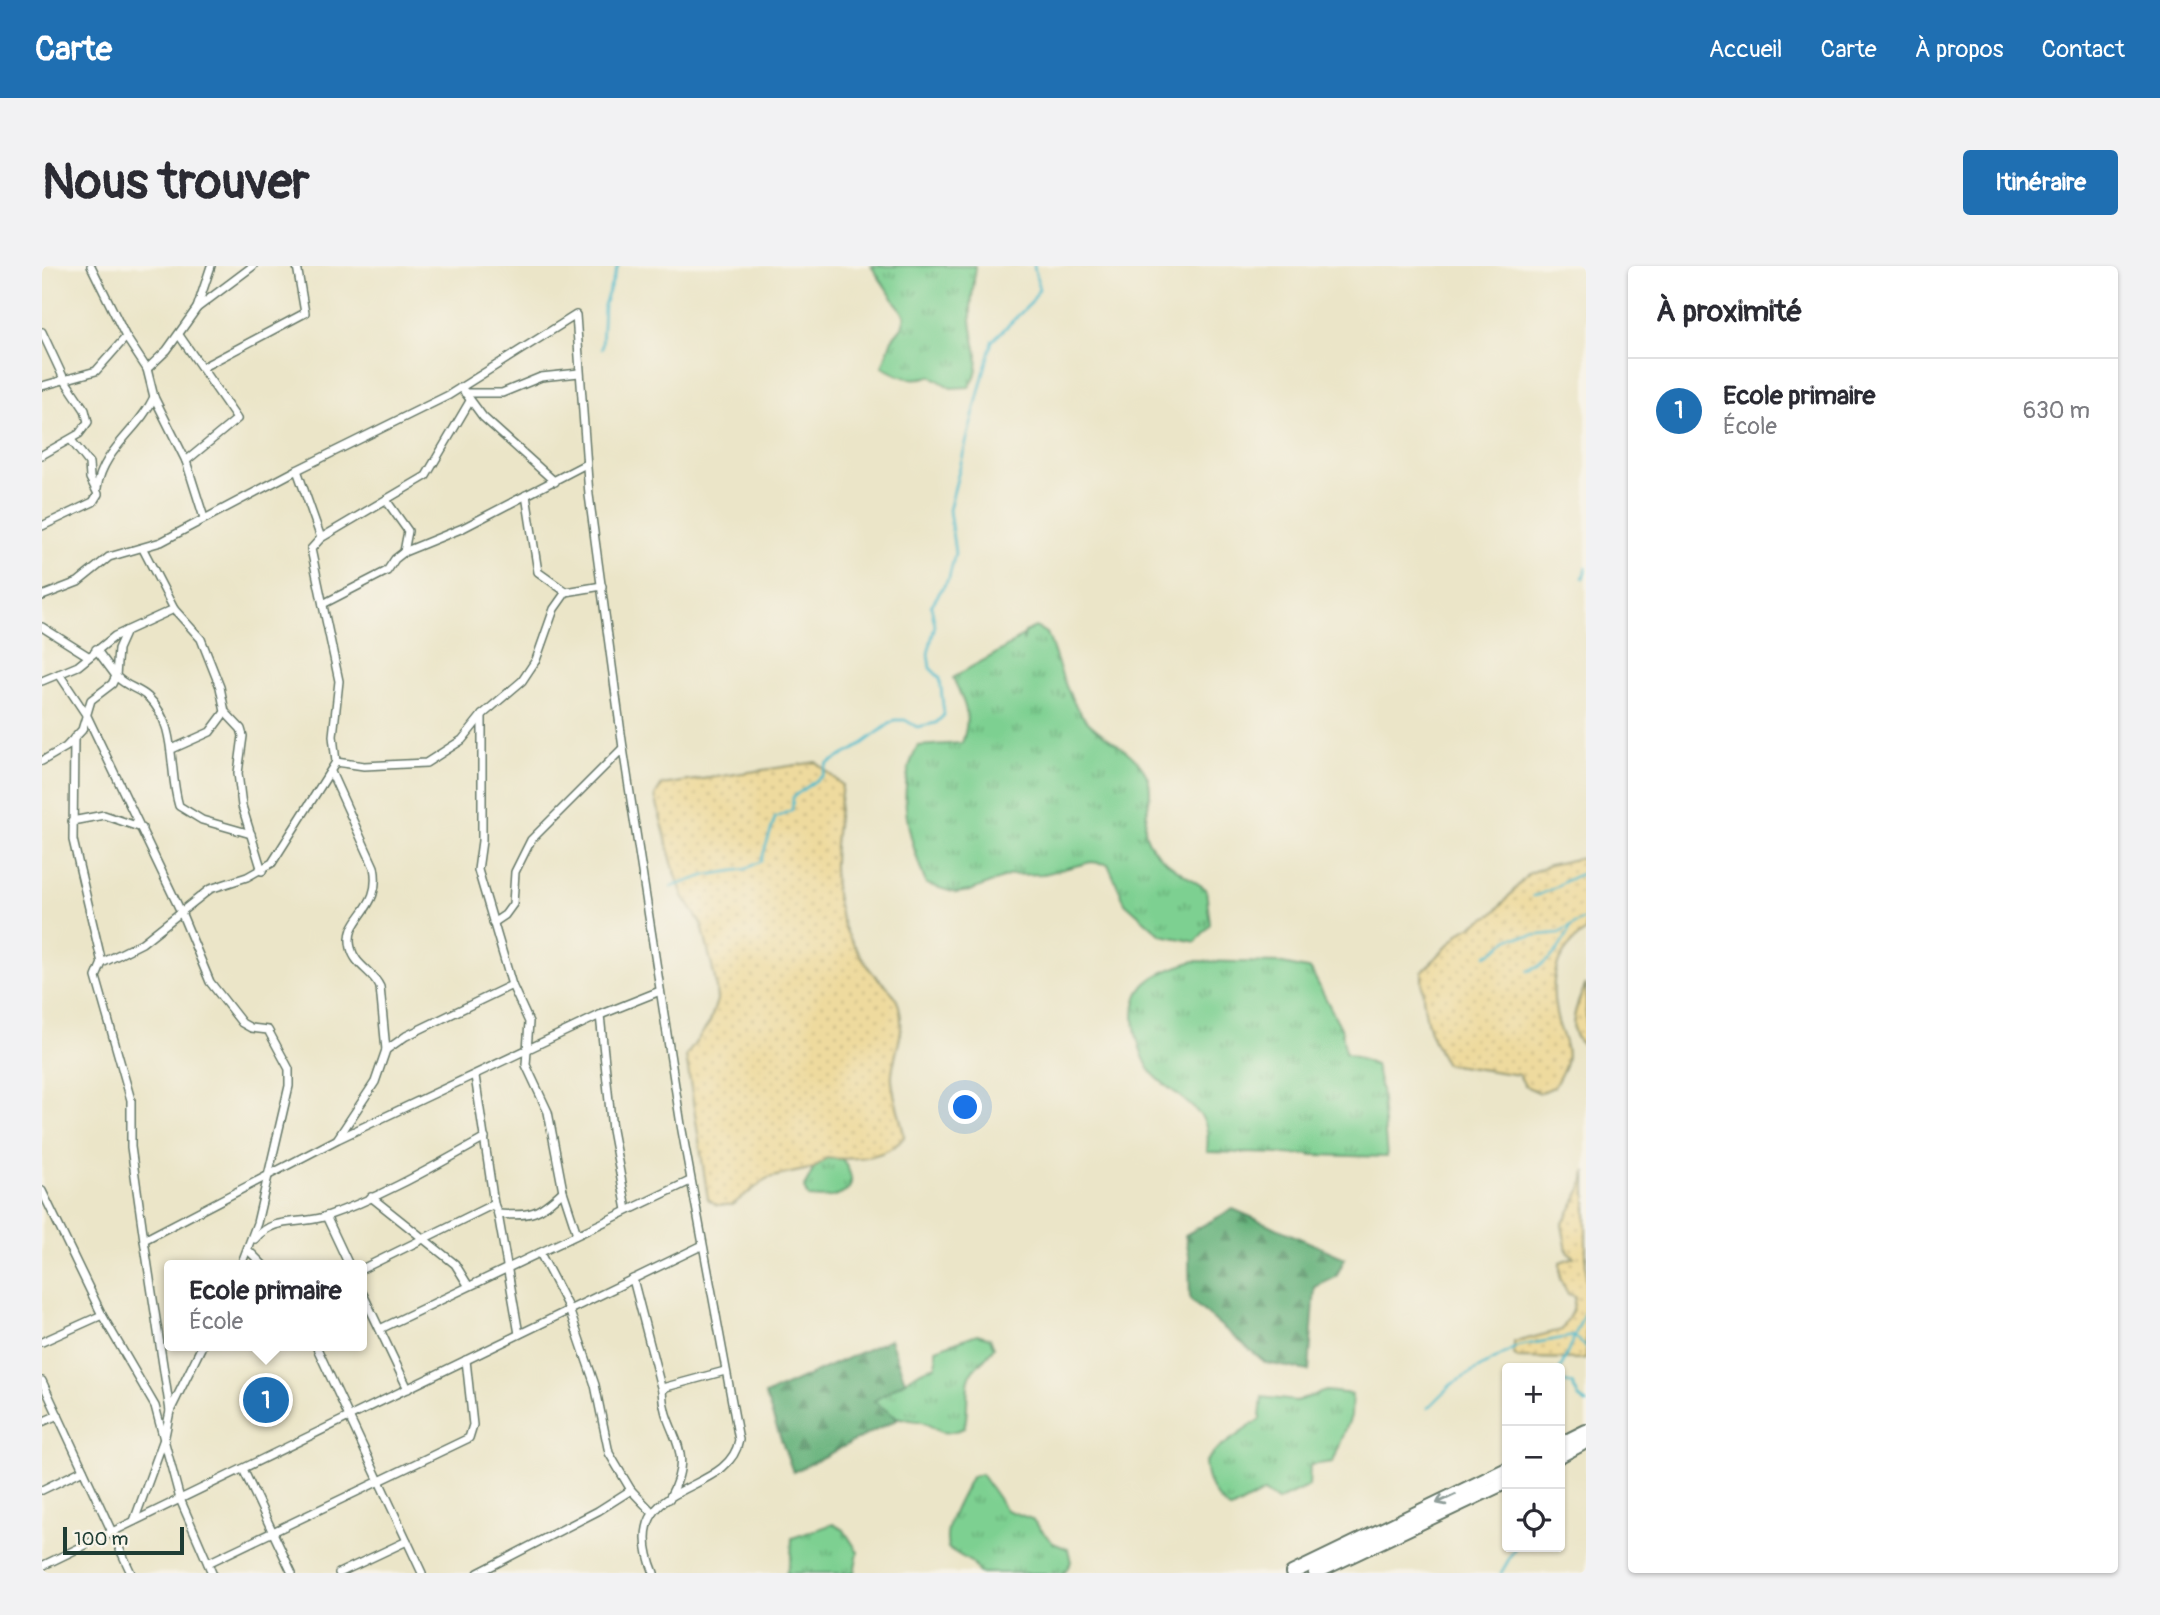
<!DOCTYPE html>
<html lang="fr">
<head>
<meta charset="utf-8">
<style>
  body { margin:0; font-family:Pangolin,sans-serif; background:#f2f2f3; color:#2b2b33 }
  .controls { position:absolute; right:21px; bottom:21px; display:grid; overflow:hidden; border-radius:7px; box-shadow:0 2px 5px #0004 }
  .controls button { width:63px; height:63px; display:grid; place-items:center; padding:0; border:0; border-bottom:2px solid #e1e1e2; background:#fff; color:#2b2b33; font:35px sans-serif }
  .scale { position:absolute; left:21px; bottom:18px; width:121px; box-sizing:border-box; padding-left:7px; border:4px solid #1f3d34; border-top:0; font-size:19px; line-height:24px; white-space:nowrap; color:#1f3d34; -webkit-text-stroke:5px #f7f3e8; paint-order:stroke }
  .you { position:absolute; left:924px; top:842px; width:24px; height:24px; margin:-18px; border:5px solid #fff; border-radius:50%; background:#1a73e8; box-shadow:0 0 0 10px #1a73e833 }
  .badge { display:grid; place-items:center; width:46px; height:46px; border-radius:50%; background:#1f6fb2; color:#fff; font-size:23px; font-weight:700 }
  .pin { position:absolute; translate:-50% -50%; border:4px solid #fff; box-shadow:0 2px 7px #0006 }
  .popup { position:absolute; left:122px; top:994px; width:203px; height:91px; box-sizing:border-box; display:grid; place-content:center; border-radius:7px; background:#fff; filter:drop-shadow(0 2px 5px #0005); font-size:23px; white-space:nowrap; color:#7c7c81 }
  .popup b { font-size:26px; color:#2b2b33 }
  .popup::after { content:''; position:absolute; left:50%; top:100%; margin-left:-14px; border:14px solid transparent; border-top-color:#fff }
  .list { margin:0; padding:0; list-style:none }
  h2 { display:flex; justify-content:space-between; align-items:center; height:91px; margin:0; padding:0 28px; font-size:30px }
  h2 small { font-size:23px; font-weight:400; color:#7c7c81 }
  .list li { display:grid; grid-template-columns:46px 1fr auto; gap:21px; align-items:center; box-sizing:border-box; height:105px; padding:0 28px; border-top:2px solid #e1e1e2 }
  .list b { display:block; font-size:26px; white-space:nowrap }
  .list p { margin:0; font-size:23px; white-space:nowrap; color:#7c7c81 }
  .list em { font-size:23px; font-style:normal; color:#7c7c81 }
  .icon { flex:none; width:38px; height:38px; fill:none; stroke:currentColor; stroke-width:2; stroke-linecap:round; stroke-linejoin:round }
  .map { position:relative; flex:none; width:1544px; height:1307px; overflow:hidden; border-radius:7px }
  header { display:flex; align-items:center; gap:42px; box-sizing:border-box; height:98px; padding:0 35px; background:#1f6fb2; color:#fff }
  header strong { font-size:33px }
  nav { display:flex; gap:38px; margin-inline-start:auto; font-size:24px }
  .intro { display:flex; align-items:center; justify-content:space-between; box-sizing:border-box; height:168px; padding:0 42px }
  h1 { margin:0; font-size:49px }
  .button { padding:18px 32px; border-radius:7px; background:#1f6fb2; color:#fff; font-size:24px; font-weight:700 }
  main { display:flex; gap:42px; padding:0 42px }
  aside { flex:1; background:#fff; border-radius:7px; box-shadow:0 2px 5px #0004 }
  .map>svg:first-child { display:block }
  .grass { fill:url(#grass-tufts); stroke:#4e8662; stroke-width:2 }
  .forest { fill:url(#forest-firs); stroke:#427858; stroke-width:2 }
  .sand { fill:url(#sand-dots); stroke:#868c69; stroke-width:2 }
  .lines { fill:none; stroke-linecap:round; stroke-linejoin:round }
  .stream { stroke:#50bbcc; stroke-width:2.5 }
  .minor-casing { stroke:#667868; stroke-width:10 }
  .trunk-casing { stroke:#667868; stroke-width:16 }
  .minor { stroke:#fff; stroke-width:7 }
  .trunk { stroke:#fff; stroke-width:12 }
  .oneway { stroke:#8f9e9a }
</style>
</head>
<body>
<header>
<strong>Carte</strong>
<nav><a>Accueil</a><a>Carte</a><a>À propos</a><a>Contact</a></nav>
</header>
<div class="intro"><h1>Nous trouver</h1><a class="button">Itinéraire</a></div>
<main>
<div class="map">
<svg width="1544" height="1307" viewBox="0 0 1544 1307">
  <defs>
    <pattern id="grass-tufts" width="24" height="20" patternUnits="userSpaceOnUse" patternTransform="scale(1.75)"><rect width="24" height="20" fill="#7dd091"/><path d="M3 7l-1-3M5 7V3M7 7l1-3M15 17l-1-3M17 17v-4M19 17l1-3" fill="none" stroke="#6a7"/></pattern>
    <pattern id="forest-firs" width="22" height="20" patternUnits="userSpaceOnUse" patternTransform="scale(1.75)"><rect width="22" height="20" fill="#66b27b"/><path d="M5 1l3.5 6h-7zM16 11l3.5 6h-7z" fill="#539266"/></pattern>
    <pattern id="sand-dots" width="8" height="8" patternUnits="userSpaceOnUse" patternTransform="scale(1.75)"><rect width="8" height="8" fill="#eeda9e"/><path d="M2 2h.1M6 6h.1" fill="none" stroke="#ccbc89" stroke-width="1.8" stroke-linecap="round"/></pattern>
  </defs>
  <rect width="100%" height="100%" fill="#f7f3e8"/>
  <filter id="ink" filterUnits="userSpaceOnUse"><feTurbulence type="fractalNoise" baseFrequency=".0143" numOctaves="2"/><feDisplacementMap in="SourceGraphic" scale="14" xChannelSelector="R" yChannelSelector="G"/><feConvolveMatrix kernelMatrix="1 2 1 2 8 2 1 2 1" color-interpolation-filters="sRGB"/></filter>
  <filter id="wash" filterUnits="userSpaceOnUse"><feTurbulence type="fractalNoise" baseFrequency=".00686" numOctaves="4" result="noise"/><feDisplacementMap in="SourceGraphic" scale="28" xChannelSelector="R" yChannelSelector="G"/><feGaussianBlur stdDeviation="1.57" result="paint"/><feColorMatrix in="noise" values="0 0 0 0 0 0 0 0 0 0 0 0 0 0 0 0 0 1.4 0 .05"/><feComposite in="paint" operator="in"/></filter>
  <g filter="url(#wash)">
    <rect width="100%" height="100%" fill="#ebe5c8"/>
    <g class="grass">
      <path d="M829,0H933C933,17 928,34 929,51C929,77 945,97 927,121L909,122L889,110C868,116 858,111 840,101L850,73L860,61L863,50Z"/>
      <path d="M993,361L1005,367C1016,394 1024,433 1045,455C1063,474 1091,483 1104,508C1113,526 1104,542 1103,560C1101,588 1145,609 1164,623L1168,658L1154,676L1119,669L1083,637L1066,598L1049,596L1002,608L968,609L928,625L914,627L884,618C868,573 851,524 876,480L920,477C930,450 923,437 911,412C935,396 959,388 981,369V376L983,366Z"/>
      <path d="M1152,695L1236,697L1269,704L1300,764L1303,787L1333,799L1339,823L1345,891L1165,886C1166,874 1167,860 1159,850C1145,833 1125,823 1110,807C1103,798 1098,783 1095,772C1083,720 1107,709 1152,695Z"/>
      <path d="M784,892L800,893C825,928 794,934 766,931L762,922L772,902Z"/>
      <path d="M935,1068L948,1072L952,1081C945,1092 935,1099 930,1106C922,1118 928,1145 922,1162C891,1174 896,1158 875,1155C855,1152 847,1151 831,1135L879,1105L894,1100V1083Z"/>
      <path d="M1284,1125L1310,1128L1309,1150L1291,1196L1268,1199L1267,1220L1235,1235L1222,1226L1189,1244C1173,1233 1164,1216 1163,1196L1173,1185L1218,1153L1220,1131L1254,1135Z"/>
      <path d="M939,1208L964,1244L990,1253L1011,1277L1026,1283L1029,1296L1022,1307H937L930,1297L906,1282C900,1259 919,1232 929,1211Z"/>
      <polygon points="791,1258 802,1264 816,1286 812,1307 744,1307 749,1291 750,1272"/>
    </g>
    <g class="forest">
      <polygon points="1191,943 1303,992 1294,1011 1273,1021 1267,1105 1224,1097 1148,1034 1147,989 1143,969"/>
      <polygon points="848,1073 863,1115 832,1135 856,1153 751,1206 723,1129"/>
    </g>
    <g class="sand">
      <path d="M774,496L800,519C794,568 784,615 803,662C808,675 818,687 825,699C834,715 852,721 857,740C864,769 853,781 850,808C848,823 860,853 862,871C846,893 809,894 784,892L772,902L726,912L690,939H675L666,933L644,790L668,756L675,734L673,713L660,659L641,630L630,597L613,530L620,519Z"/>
      <path d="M1539,592L1544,593V665C1514,686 1507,711 1514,747C1516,763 1528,779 1524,796C1522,804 1516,813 1512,821L1498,827L1483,820L1477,809L1404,798C1385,769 1380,741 1380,706L1419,666L1452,647L1486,608L1507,599Z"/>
      <path d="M1544,718V780C1520,769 1536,735 1544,718Z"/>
      <polygon points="1544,905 1544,1093 1476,1092 1472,1088 1472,1076 1520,1064 1531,1043 1533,1030 1526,1028 1518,1013 1518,996 1532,991 1525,985 1520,959 1540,923"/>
    </g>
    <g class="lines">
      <g class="stream">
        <polyline points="560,83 562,39 576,0"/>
        <polyline points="1541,312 1544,302"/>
        <polyline points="629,621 665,609 704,603 719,595 733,552 750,544 751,531 780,510 785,498 813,483 853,454 863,454 875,461 894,457 902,449 898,412 888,402 886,388 893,359 889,340 907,312 913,287 907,244 950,75 989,37 997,23 992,0"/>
        <path d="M1491,630C1511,627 1524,610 1544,607"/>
        <polyline points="1444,690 1469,672 1517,667 1544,652"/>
        <path d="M1486,705C1508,698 1518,683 1528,663"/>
        <polyline points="1518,1104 1544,1043"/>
        <polyline points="1518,1115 1530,1118 1537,1132 1544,1137"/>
        <polyline points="1386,1142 1410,1118 1476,1080 1532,1070 1544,1082"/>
        <polyline points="1459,1307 1474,1281"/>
      </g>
    </g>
  </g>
  <g filter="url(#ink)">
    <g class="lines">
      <defs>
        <g id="minor">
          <polyline points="49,0 84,71 105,103 112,131 144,195 162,252"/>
          <polyline points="155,42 169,0"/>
          <polyline points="0,66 22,113 43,144 46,156 37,168 0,189"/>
          <polyline points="137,69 195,153 144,195"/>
          <polyline points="161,101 263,47 255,0"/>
          <polyline points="105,103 125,84 155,42 211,0"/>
          <polyline points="0,120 54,105 84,71"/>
          <polyline points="419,121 441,151 513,216"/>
          <polyline points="423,127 460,127 499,111 537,107"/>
          <polyline points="255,204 279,272"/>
          <path d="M55,222C61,183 97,164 112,131"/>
          <polyline points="484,229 496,306 524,326"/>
          <polyline points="344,234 366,265 362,286"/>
          <polyline points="0,260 51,236 56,228 48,212 47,197 29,174"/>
          <path d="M0,330L36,316L67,291L119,276L255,204L407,129L534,49L547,229L581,482L639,859L697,1174C687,1233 573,1211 612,1307"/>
          <polyline points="281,338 345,305 353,293 362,286 421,262 544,198"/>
          <polyline points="132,343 159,373 178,421 183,446 199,463 201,470 196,507 200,540 220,605"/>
          <polyline points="0,361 46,390"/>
          <path d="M84,365L76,383L74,410C84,421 96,422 106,431C136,459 126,505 137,540L160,554L209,568"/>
          <polyline points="17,408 45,450 139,646 168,716 200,757 209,762 226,764 247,803 247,820 215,957 199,999"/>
          <polyline points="0,415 36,400 73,370 132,343 101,283"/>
          <polyline points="440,449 440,575 436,604 470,719 487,756 484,799 506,846 521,925 535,968"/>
          <polyline points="32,472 31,574 60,697"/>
          <polyline points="130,483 168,466 183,446"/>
          <polyline points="0,495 24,481 40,464 49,434 70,418 74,410 54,383"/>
          <polyline points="294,496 322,500 384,497 420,474 440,449 480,415 494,394 512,343 524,326 560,320"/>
          <path d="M289,506L332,601C341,645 301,650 309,682C313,700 331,705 338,721L344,784L333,816L296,872"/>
          <polyline points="30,555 62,549 100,562"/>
          <polyline points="451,657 463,649 471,638 473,606 489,574 581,482"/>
          <polyline points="558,749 570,864 585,944"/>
          <polyline points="344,784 364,770 470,719"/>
          <polyline points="433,810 452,938 456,948 477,1068"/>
          <polyline points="0,925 60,1049 113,1140 138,1233 170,1307"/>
          <polyline points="329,931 413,998 426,1019"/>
          <path d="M456,948C490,951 496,948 521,925"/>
          <polyline points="284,950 307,999"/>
          <path d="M213,973C232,950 255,959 282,951C338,932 391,901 443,872"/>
          <polyline points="102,974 89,881 89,834 54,711 60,697 100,677 168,623 205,611 230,597 294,496 291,470 297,415 269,283 279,272 384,210 428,135"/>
          <polyline points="206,984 221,999"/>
          <polyline points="498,987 527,1043 553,1119 567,1187 589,1224 611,1247"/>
          <polyline points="320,1003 452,938"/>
          <polyline points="591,1013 620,1125"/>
          <polyline points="320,1026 366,1123"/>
          <polyline points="338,1063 648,915"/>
          <polyline points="0,1076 60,1049"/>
          <polyline points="274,1080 380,1307"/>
          <polyline points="0,1115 89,1307"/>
          <polyline points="128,1145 102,974 296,873 558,749 618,725"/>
          <polyline points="0,1156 16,1149"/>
          <polyline points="201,1203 250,1307"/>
          <polyline points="0,1224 41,1204"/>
          <path d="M627,1233C656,1180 622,1171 620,1125L624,1121L683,1105"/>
          <polyline points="92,1255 123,1170 128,1145 160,1080"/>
          <polyline points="166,1297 427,1172 431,1159 424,1094"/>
          <polyline points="0,1300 659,980"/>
          <polyline points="297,1307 365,1275"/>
          <polyline points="436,1307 556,1245 589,1224"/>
        </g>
        <g id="trunk">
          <polyline points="1518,1178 1544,1165"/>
          <polyline points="1518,1190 1544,1176"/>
          <polyline points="1250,1307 1465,1203"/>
          <polyline points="1273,1307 1465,1216"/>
        </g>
      </defs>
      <use href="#minor" class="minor-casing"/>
      <use href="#trunk" class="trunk-casing"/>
      <use href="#minor" class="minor"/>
      <use href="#trunk" class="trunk"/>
    </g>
    <defs><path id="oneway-shaft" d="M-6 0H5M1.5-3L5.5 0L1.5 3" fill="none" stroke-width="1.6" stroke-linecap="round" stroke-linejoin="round" transform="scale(1.75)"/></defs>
    <use class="oneway" href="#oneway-shaft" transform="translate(1404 1233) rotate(154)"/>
  </g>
</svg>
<div class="controls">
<button>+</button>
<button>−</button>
<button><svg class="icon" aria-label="locate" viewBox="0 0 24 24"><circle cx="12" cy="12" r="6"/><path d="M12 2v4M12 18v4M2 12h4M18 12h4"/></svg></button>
</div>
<div class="scale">100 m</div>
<div class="you"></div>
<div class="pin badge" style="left:224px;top:1134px">1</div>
<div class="popup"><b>Ecole primaire</b>École</div>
</div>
<aside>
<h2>À proximité<small></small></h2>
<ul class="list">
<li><span class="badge">1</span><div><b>Ecole primaire</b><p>École</p></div><em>630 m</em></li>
</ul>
</aside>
</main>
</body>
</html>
